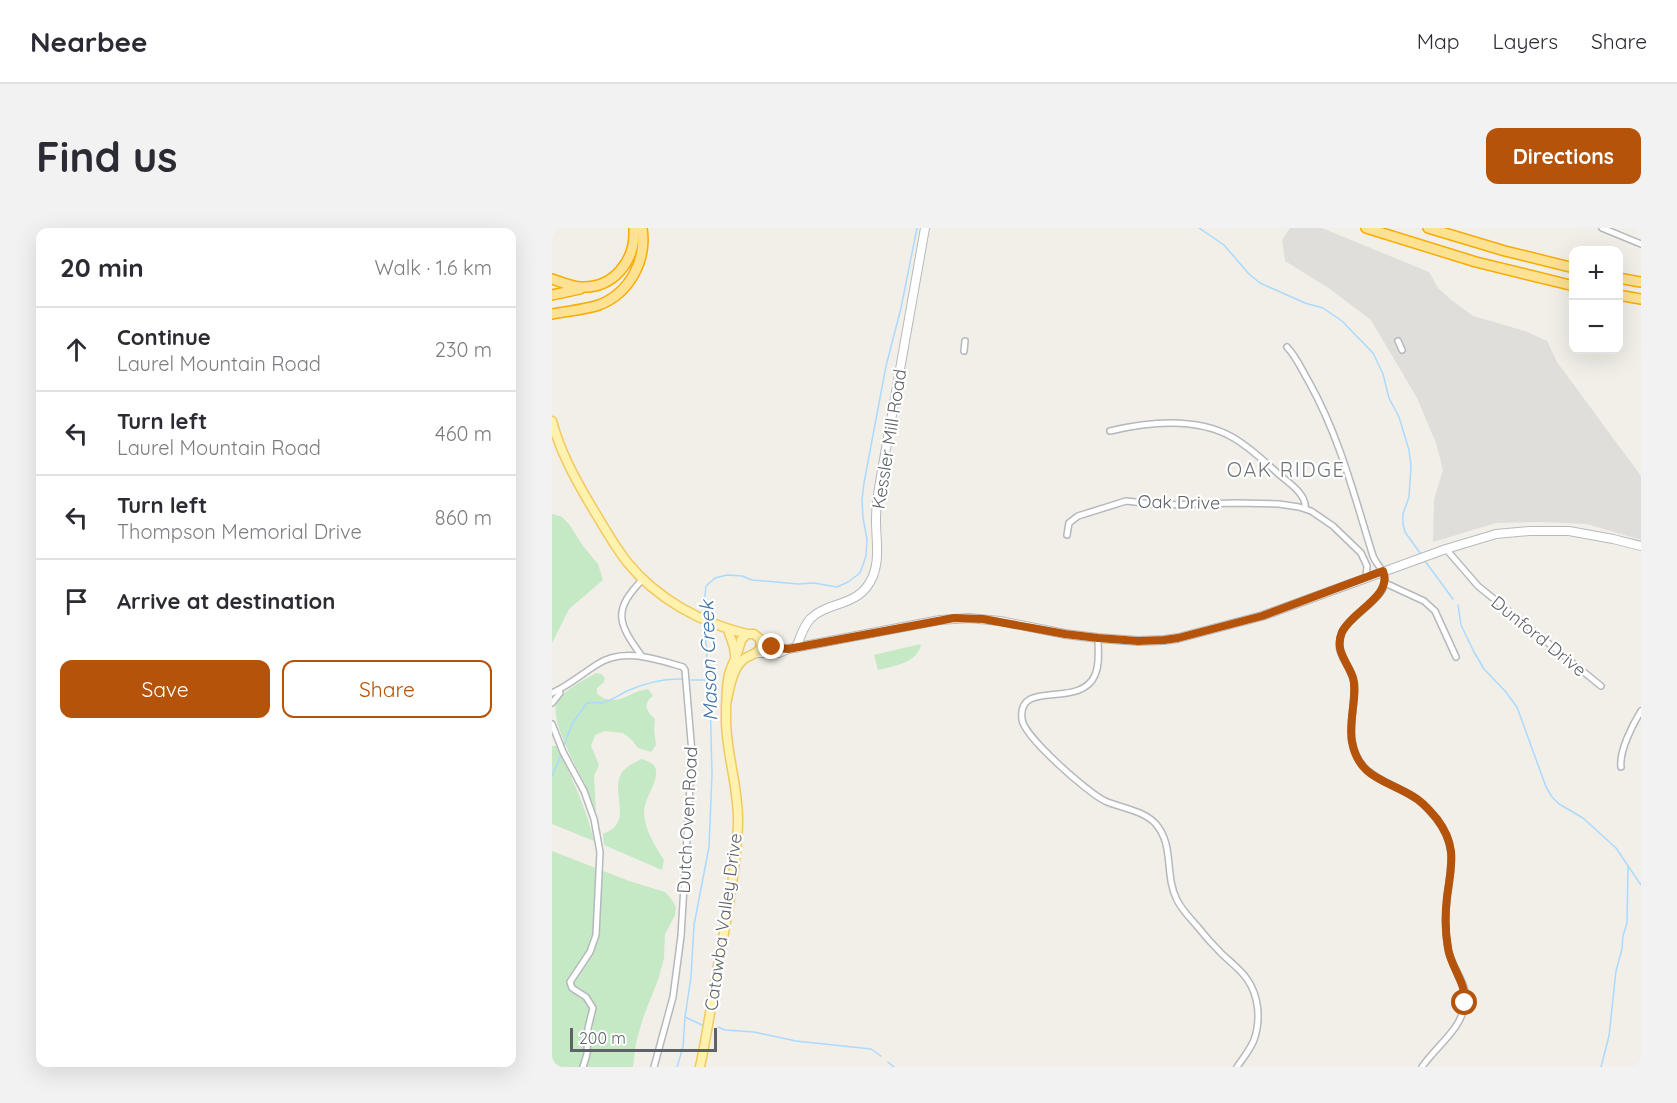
<!DOCTYPE html>
<html lang="en">
<head>
<meta charset="utf-8">
<style>
  body { margin:0; font-family:Quicksand,sans-serif; background:#f2f2f3; color:#2b2b33 }
  .controls { position:absolute; right:18px; top:18px; display:grid; overflow:hidden; border-radius:12px; box-shadow:0 6px 24px #0002 }
  .controls button { width:54px; height:54px; display:grid; place-items:center; padding:0; border:0; border-bottom:2px solid #e1e1e2; background:#fff; color:#2b2b33; font:30px sans-serif }
  .scale { position:absolute; left:18px; bottom:15px; width:147px; box-sizing:border-box; padding-left:6px; border:3px solid #5f6368; border-top:0; font-size:16px; line-height:21px; white-space:nowrap; color:#5f6368; -webkit-text-stroke:4px #fff; paint-order:stroke }
  .stop { position:absolute; width:18px; height:18px; margin:-14px; border:4px solid #b45309; border-radius:50%; background:#fff }
  .stop.end { background:#b45309; border-color:#fff; box-shadow:0 2px 6px #0008 }
  .list { margin:0; padding:0; list-style:none }
  h2 { display:flex; justify-content:space-between; align-items:center; height:78px; margin:0; padding:0 24px; font-size:26px }
  h2 small { font-size:20px; font-weight:400; color:#7c7c81 }
  .list li { display:grid; grid-template-columns:39px 1fr auto; gap:18px; align-items:center; box-sizing:border-box; height:84px; padding:0 24px; border-top:2px solid #e1e1e2 }
  .list b { display:block; font-size:22px; white-space:nowrap }
  .list p { margin:0; font-size:20px; white-space:nowrap; color:#7c7c81 }
  .list em { font-size:20px; font-style:normal; color:#7c7c81 }
  .actions { display:flex; gap:12px; padding:18px 24px }
  .actions a { flex:1; padding:14px 0; border:2px solid #b45309; border-radius:12px; text-align:center; font-size:21px; color:#b45309 }
  .actions .main { background:#b45309; color:#fff }
  .icon { flex:none; width:33px; height:33px; fill:none; stroke:currentColor; stroke-width:2; stroke-linecap:round; stroke-linejoin:round }
  .map { position:relative; flex:none; width:1089px; height:839px; overflow:hidden; border-radius:12px }
  header { display:flex; align-items:center; gap:36px; box-sizing:border-box; height:84px; padding:0 30px; background:#fff; border-bottom:2px solid #e1e1e2 }
  header strong { font-size:28px }
  nav { display:flex; gap:33px; margin-inline-start:auto; font-size:21px }
  .intro { display:flex; align-items:center; justify-content:space-between; box-sizing:border-box; height:144px; padding:0 36px }
  h1 { margin:0; font-size:42px }
  .button { padding:15px 27px; border-radius:12px; background:#b45309; color:#fff; font-size:21px; font-weight:700 }
  main { display:flex; gap:36px; padding:0 36px }
  aside { flex:1; background:#fff; border-radius:12px; box-shadow:0 6px 24px #0002 }
  .map>svg:first-child { display:block }
  .industrial { fill:#e0deda }
  .green { fill:#c5e8c5 }
  .lines { fill:none; stroke-linecap:round; stroke-linejoin:round }
  .stream { stroke:#aadaff; stroke-width:1.5 }
  .street-casing { stroke:#b5b8bc; stroke-width:8 }
  .secondary-casing { stroke:#b6babf; stroke-width:10 }
  .primary-casing { stroke:#f2c960; stroke-width:11 }
  .highway-casing { stroke:#f9ab00; stroke-width:12 }
  .street { stroke:#fff; stroke-width:5 }
  .secondary { stroke:#fff; stroke-width:8 }
  .primary { stroke:#fff2af; stroke-width:8 }
  .highway { stroke:#fde293; stroke-width:9 }
  .route { stroke:#b45309; stroke-width:8 }
  .labels { text-anchor:middle; dominant-baseline:central; stroke-width:4.5; stroke-linejoin:round; paint-order:stroke }
  .street-label { font-size:18px; fill:#5f6368; stroke:#fff }
  .neighbourhood-label { font-size:20px; letter-spacing:1.5px; fill:#70757a; stroke:#fff }
  .water-label { font-size:20px; font-style:italic; fill:#4174aa; stroke:#fff }
</style>
</head>
<body>
<header>
<strong>Nearbee</strong>
<nav><a>Map</a><a>Layers</a><a>Share</a></nav>
</header>
<div class="intro"><h1>Find us</h1><a class="button">Directions</a></div>
<main>
<aside>
<h2>20 min<small>Walk · 1.6 km</small></h2>
<ul class="list">
<li><svg class="icon" aria-label="ahead" viewBox="0 0 24 24"><path d="M12 20V5M6 11l6-6 6 6"/></svg><div><b>Continue</b><p>Laurel Mountain Road</p></div><em>230 m</em></li>
<li><svg class="icon" aria-label="left" viewBox="0 0 24 24"><path d="M17 20v-9H6M10 6l-5 5 5 5"/></svg><div><b>Turn left</b><p>Laurel Mountain Road</p></div><em>460 m</em></li>
<li><svg class="icon" aria-label="left" viewBox="0 0 24 24"><path d="M17 20v-9H6M10 6l-5 5 5 5"/></svg><div><b>Turn left</b><p>Thompson Memorial Drive</p></div><em>860 m</em></li>
<li><svg class="icon" aria-label="arrive" viewBox="0 0 24 24"><path d="M6 21V4h12l-3 4 3 4H6"/></svg><div><b>Arrive at destination</b></div></li>
</ul>
<div class="actions"><a class="main">Save</a><a>Share</a></div>
</aside>
<div class="map">
<svg width="1089" height="839" viewBox="0 0 1089 839">
  <rect width="100%" height="100%" fill="#f1efe8"/>
  <polygon class="industrial" points="738,0 770,0 877,44 886,60 898,71 921,88 973,103 995,113 1005,134 1089,248 1089,312 1035,296 988,294 944,295 881,314 882,271 891,242 884,215 865,170 819,92 778,61 733,33 730,12"/>
  <g class="green">
    <polygon points="0,286 10,289 17,296 31,318 46,336 51,352 17,381 0,415"/>
    <path d="M369,416C366,435 341,438 326,442L322,427Z"/>
    <path d="M44,445L49,446L53,450L51,455L45,460V466C65,481 75,464 96,461L101,468L97,471L94,478L97,485L103,491L102,502L104,517L99,524L86,520L80,512L71,505L53,503L43,507L39,518L47,537L42,548L44,584C40,574 36,563 32,554C23,536 0,496 4,477C10,462 31,453 44,445Z"/>
    <path d="M0,518H5C19,549 34,579 42,613L0,596Z"/>
    <path d="M89,531C122,538 91,566 92,585C93,603 103,618 112,632L110,642L52,617L51,606C83,594 58,566 69,546C73,539 82,535 89,531Z"/>
    <polygon points="0,623 77,653 113,664 120,672 124,679 123,687 113,706 112,730 106,752 91,790 84,815 81,839 0,839"/>
  </g>
  <g class="lines">
    <g class="stream">
      <polyline points="647,0 672,17 697,46 708,55 753,75 771,80 790,93 821,125 831,146 837,170 847,189 857,222 859,238 857,269 851,286 851,296 853,304 868,325"/>
      <polyline points="873,333 901,371"/>
      <polyline points="906,377 909,397 922,424 932,441 953,463 965,479 994,559 1000,569 1007,576 1031,590 1064,620 1089,657"/>
      <polyline points="151,386 154,358 163,350 175,347 190,348 200,352 246,356 262,355 285,359 296,354 308,345 314,328 315,311 311,290 310,272 312,255 334,138 349,80 365,0"/>
      <polyline points="139,452 153,452"/>
      <path d="M12,517L20,496L35,475C40,474 44,475 49,475C58,474 67,467 75,463C93,455 110,450 131,451"/>
      <polyline points="0,548 9,527"/>
      <polyline points="133,789 150,797"/>
      <polyline points="166,799 173,802 202,804 244,813 319,821 329,828"/>
      <polyline points="336,834 342,839"/>
      <polyline points="125,839 131,819 133,789 139,749 142,697 157,619 160,546 158,468 153,452 155,423 151,394"/>
      <polyline points="1049,839 1057,808 1064,743 1070,721 1071,708 1075,695 1076,639"/>
    </g>
    <defs>
      <g id="street">
        <polyline points="1050,0 1089,16"/>
        <polyline points="846,113 850,122"/>
        <path d="M735,119C746,131 749,141 757,154C788,210 802,267 821,328C824,336 833,343 833,352C834,371 796,387 789,407C782,429 800,436 802,454C804,473 797,493 800,512C805,548 834,552 860,568C869,573 877,581 883,589C906,617 899,638 895,671C893,687 893,705 896,721C899,740 917,755 913,776C909,802 884,818 870,839"/>
        <polyline points="412,123 413,113"/>
        <path d="M558,203C596,194 644,189 680,209C698,219 714,235 730,249C739,256 755,268 753,280"/>
        <polyline points="515,307 517,295 526,288 574,273 610,277 684,275 727,276 747,279 759,283 781,298 809,325 815,338 814,349"/>
        <polyline points="894,321 926,358 1049,458"/>
        <polyline points="833,355 872,373 883,383 904,429"/>
        <path d="M546,410C546,422 548,436 543,447C528,482 465,450 470,491C471,508 536,565 553,573C569,580 590,582 603,595C623,617 612,647 625,672C630,682 638,690 645,698C652,707 660,716 669,725C677,733 688,741 695,751C707,768 709,792 702,812C698,822 691,830 685,839"/>
        <path d="M89,427C65,394 61,382 91,351"/>
        <path d="M0,465C16,458 30,446 44,437C71,419 103,431 131,439L133,442L140,525L129,708L121,769L102,839"/>
        <polyline points="0,475 8,465 7,462"/>
        <polyline points="0,496 11,524 32,563 42,591 48,624 44,707 38,724 18,754 20,760 34,769 41,780 36,800 35,826 31,839"/>
        <path d="M1069,539C1067,523 1081,496 1089,483"/>
      </g>
      <g id="secondary">
        <polyline points="209,414 220,419 231,421"/>
        <path d="M244,420C248,410 251,399 258,391C277,372 308,380 321,348C328,330 324,311 324,293C324,282 325,271 327,260L373,0"/>
        <polyline points="205,425 227,425 236,421 388,392 417,390 448,393 513,406 546,410 586,413 612,412 626,410 710,388 894,321 944,306 978,303 1017,303 1061,311 1089,318"/>
      </g>
      <g id="primary">
        <path d="M0,193C8,223 22,249 38,276C50,296 61,316 75,334C105,371 149,395 195,406"/>
        <polyline points="177,405 182,419 183,427"/>
        <path d="M148,839C156,802 161,764 168,727C176,683 184,640 186,596C187,560 174,526 174,491C174,476 174,461 177,446C181,434 187,424 189,412L195,406H202L208,411L209,420C204,427 199,426 192,431C180,440 177,462 174,477"/>
      </g>
      <g id="highway">
        <polyline points="814,0 924,34 1022,58"/>
        <polyline points="876,0 953,23 1022,40"/>
        <polyline points="1066,50 1089,54"/>
        <path d="M0,51C9,54 18,58 28,59C62,61 84,32 82,0"/>
        <polyline points="0,67 28,61"/>
        <polyline points="1066,67 1089,71"/>
        <path d="M0,86C15,83 32,82 47,77C78,65 95,32 90,0"/>
      </g>
    </defs>
    <use href="#street" class="street-casing"/>
    <use href="#secondary" class="secondary-casing"/>
    <use href="#primary" class="primary-casing"/>
    <use href="#highway" class="highway-casing"/>
    <use href="#street" class="street"/>
    <use href="#secondary" class="secondary"/>
    <use href="#primary" class="primary"/>
    <use href="#highway" class="highway"/>
  </g>
  <g class="lines">
    <path class="route" d="M220,419L236,421L402,390L431,391L513,406L546,410L586,413L612,412L626,410L710,388L831,343C841,368 800,383 790,404C782,423 796,434 801,450C806,466 796,495 800,514C807,551 835,552 862,569C871,574 878,583 885,591C906,619 899,638 895,669C893,686 893,703 896,720C899,740 914,754 913,775"/>
  </g>
  <g class="labels">
    <g class="street-label">
      <text transform="translate(337 211) rotate(-81)">Kessler Mill Road</text>
      <text transform="translate(627 274) rotate(1)">Oak Drive</text>
      <text transform="translate(987 408) rotate(39)">Dunford Drive</text>
      <text transform="translate(135 592) rotate(-87)">Dutch Oven Road</text>
      <text transform="translate(171 694) rotate(-82)">Catawba Valley Drive</text>
    </g>
    <g class="neighbourhood-label">
      <text x="734" y="241">OAK RIDGE</text>
    </g>
    <g class="water-label">
      <text transform="translate(156 433) rotate(-92)">Mason Creek</text>
    </g>
  </g>
</svg>
<div class="controls">
<button>+</button>
<button>−</button>
</div>
<div class="scale">200 m</div>
<div class="stop" style="left:913px;top:775px"></div>
<div class="stop end" style="left:220px;top:419px"></div>
</div>
</main>
</body>
</html>
